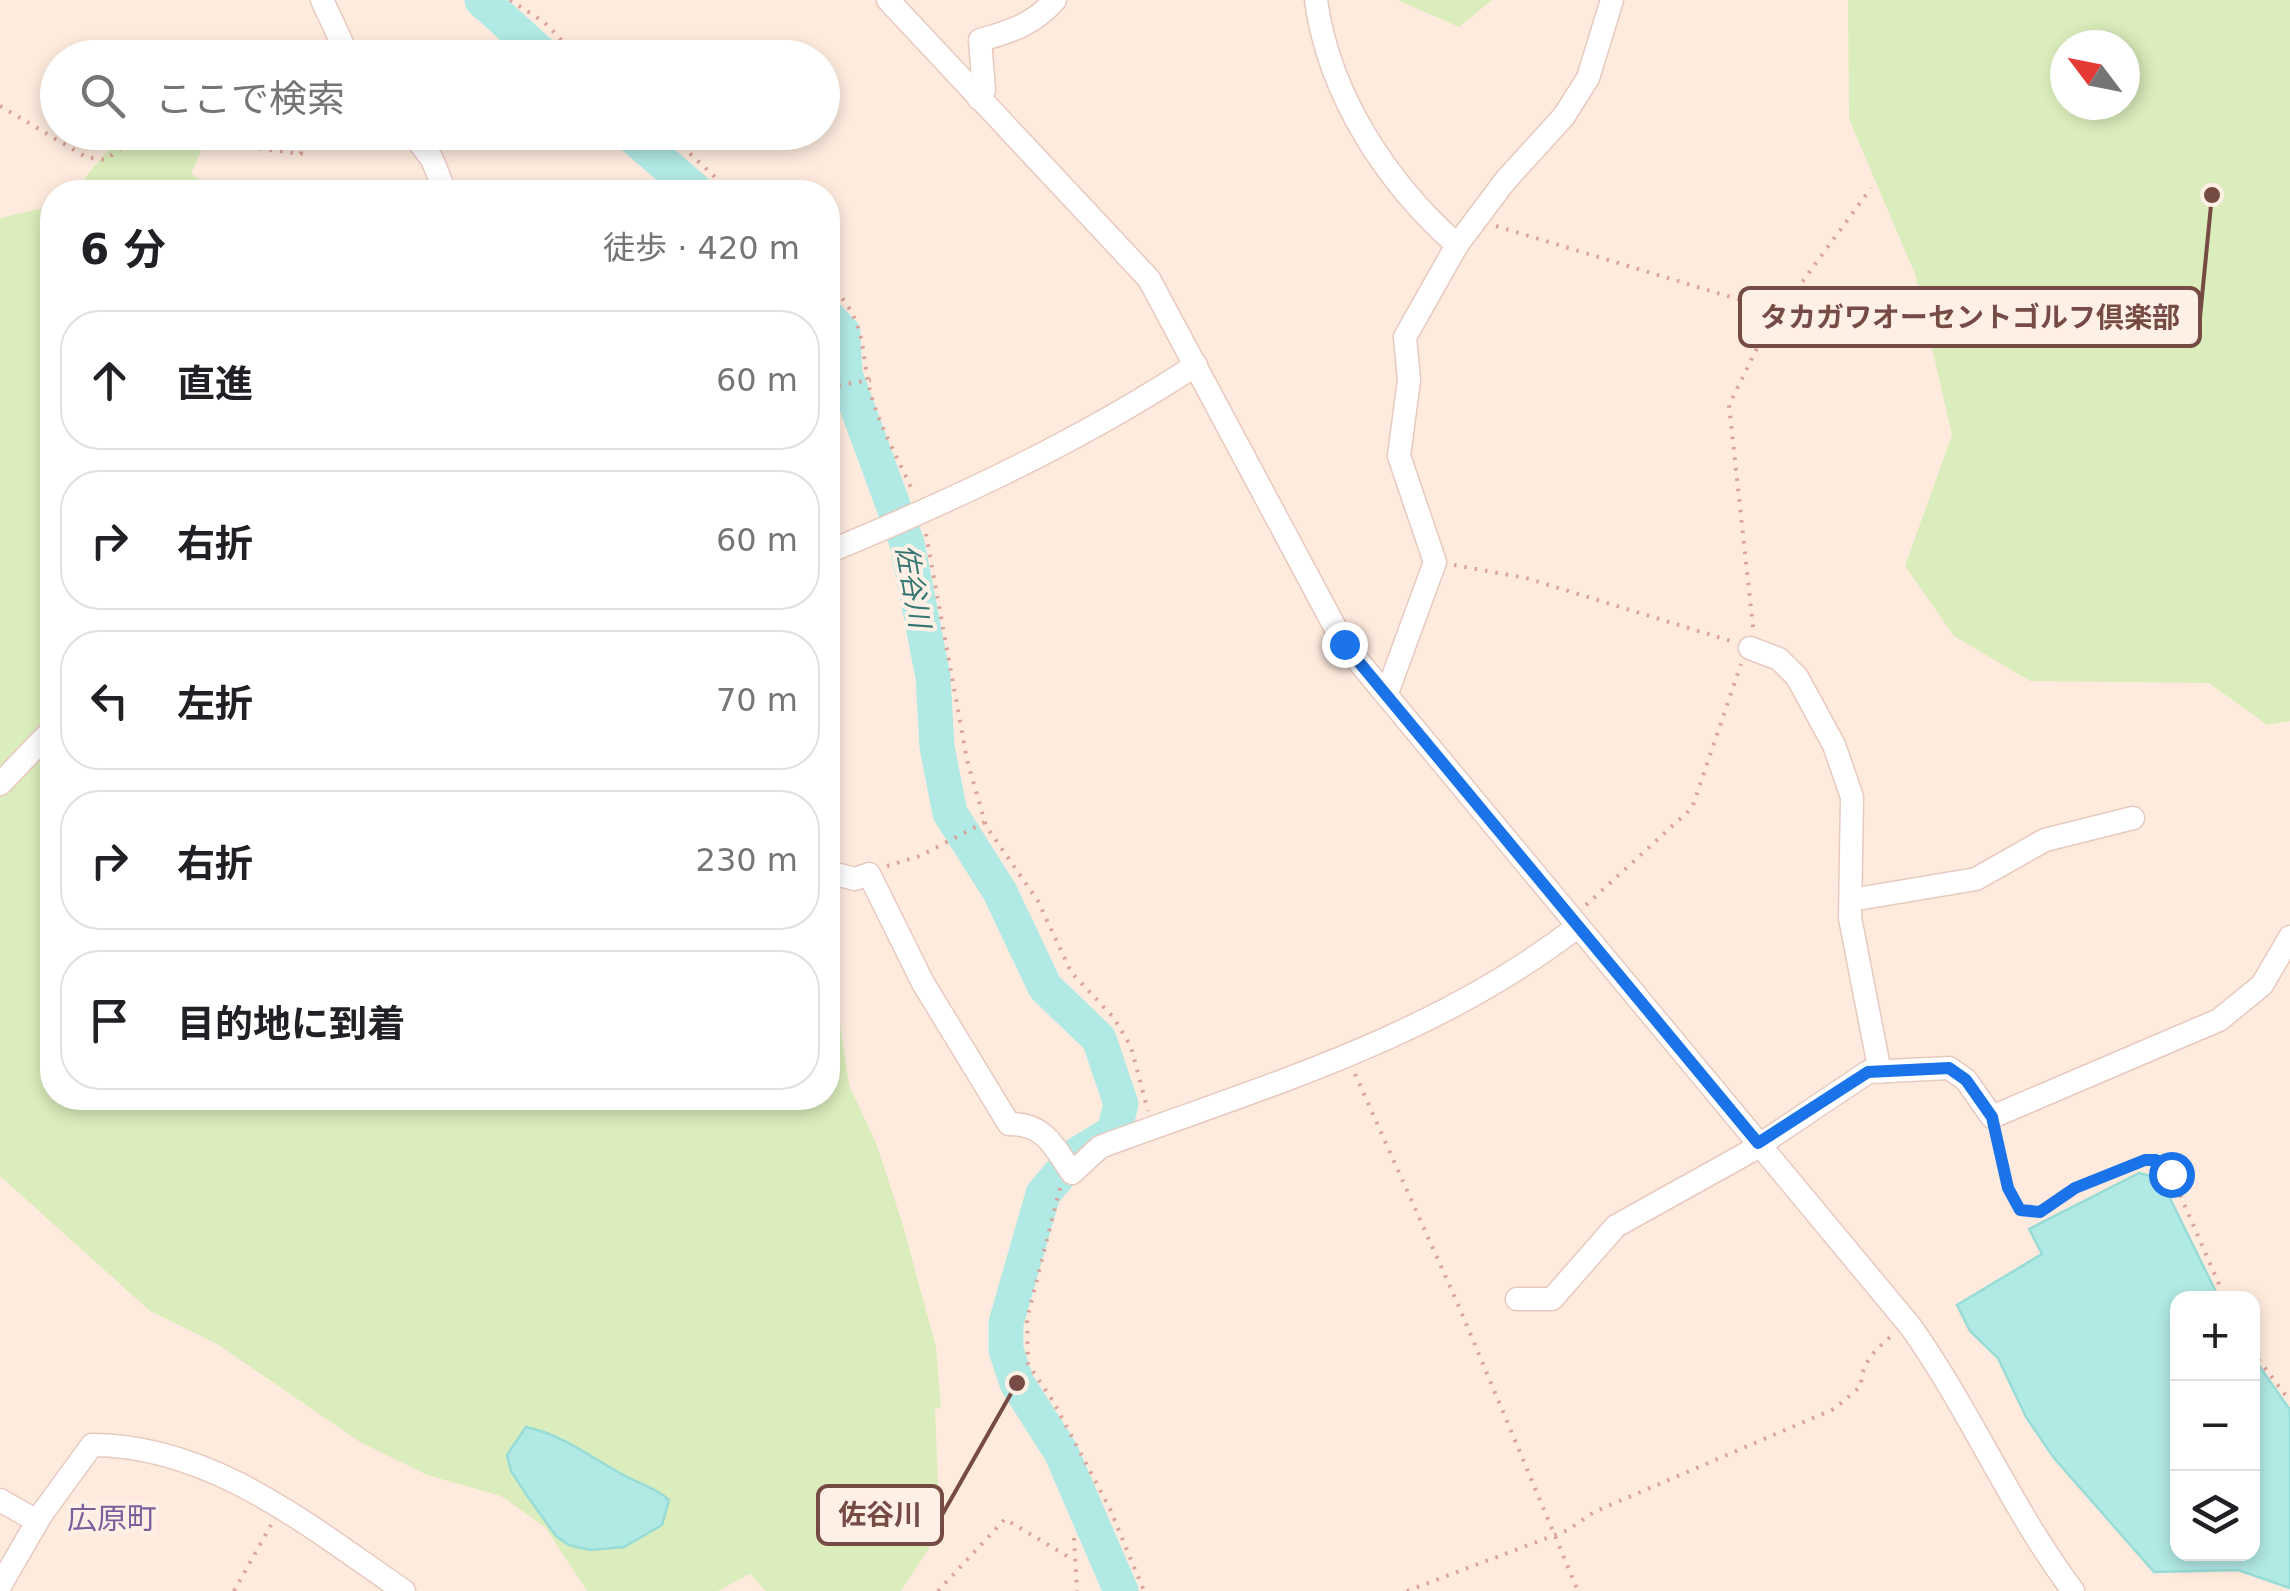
<!DOCTYPE html>
<html lang="ja">
<head>
<meta charset="utf-8">
<style>
  body { margin:0; font-family:"DejaVu Sans","Noto Sans JP",sans-serif; background:#f2f2f2; color:#202124 }
  .controls { position:absolute; right:30px; bottom:30px; display:grid; overflow:hidden; border-radius:20px; box-shadow:0 5px 15px #0003 }
  .controls button { width:90px; height:90px; display:grid; place-items:center; padding:0; border:0; border-bottom:2px solid #e0e0e0; background:#fff; color:#202124; font:50px sans-serif }
  .compass { position:absolute; left:2050px; top:30px; width:90px; height:90px; border-radius:50%; background:#fff; box-shadow:0 5px 15px #0003; rotate:302deg }
  .stop { position:absolute; width:30px; height:30px; margin:-22px; border:8px solid #1a73e8; border-radius:50%; background:#fff }
  .stop.end { background:#1a73e8; border-color:#fff; box-shadow:0 2px 10px #0008 }
  .list { margin:0; padding:0; list-style:none }
  h2 { display:flex; justify-content:space-between; align-items:center; height:130px; margin:0; padding:0 40px; font-size:42px }
  h2 small { font-size:32px; font-weight:400; color:#757577 }
  .list li { display:grid; grid-template-columns:65px 1fr auto; gap:30px; align-items:center; box-sizing:border-box; height:140px; margin:0 20px 20px; padding:0 20px; border:2px solid #e0e0e0; border-radius:40px }
  .list b { display:block; font-size:38px; white-space:nowrap }
  .list em { font-size:32px; font-style:normal; color:#757577 }
  .icon { flex:none; width:55px; height:55px; fill:none; stroke:currentColor; stroke-width:2; stroke-linecap:round; stroke-linejoin:round }
  .map { position:relative; flex:none; width:2290px; height:1591px; overflow:hidden }
  .search { position:absolute; background:#fff; box-shadow:0 5px 15px #0003; left:40px; top:40px; width:800px; height:110px; display:flex; align-items:center; gap:25px; box-sizing:border-box; padding:0 35px; border-radius:55px; color:#757577; font-size:38px }
  .panel { position:absolute; background:#fff; box-shadow:0 5px 15px #0003; left:40px; top:180px; width:800px; height:930px; border-radius:40px }
  .map>svg:first-child { display:block }
  .green { fill:#dbedbc; fill-rule:evenodd }
  .water { fill:#b1e9e5; stroke:#97dcd7; stroke-width:2.5 }
  .lines { fill:none; stroke-linecap:round; stroke-linejoin:round }
  .river { stroke:#b1e9e5; stroke-width:35 }
  .street-casing { stroke:#e8c9bf; stroke-width:25 }
  .path { stroke:#dba297; stroke-width:4; stroke-dasharray:2.5 8; stroke-linecap:butt }
  .street { stroke:#fff; stroke-width:22 }
  .route { stroke:#1a73e8; stroke-width:12 }
  .labels { text-anchor:middle; dominant-baseline:central; stroke-width:8; stroke-linejoin:round; paint-order:stroke }
  .water-label { font-size:28px; font-style:italic; fill:#347672; stroke:#fff0e6 }
  .quarter-label { font-size:30px; fill:#795f9b; stroke:#fff0e6 }
  .leader { fill:none; stroke:#764b44; stroke-width:4 }
  .callout-dot { fill:#764b44; stroke:#fff0e6; stroke-width:4 }
  .callout { fill:#fff0e6; stroke:#764b44; stroke-width:4 }
  .callout-label { font-size:28px; text-anchor:middle; font-weight:bold; fill:#764b44 }
</style>
</head>
<body>
<div class="map">
<svg width="2290" height="1591" viewBox="0 0 2290 1591">
  <rect width="100%" height="100%" fill="#feebde"/>
  <g class="green">
    <polygon points="1397,0 1492,0 1459,27"/>
    <path d="M1848,0H2290V721L2267,725L2209,683L2030,681L1954,636L1905,566L1952,435L1915,274L1849,119ZM2125,45V105H2065V45Z"/>
    <path d="M199,132L208,135L191,174L218,192H74C123,130 120,132 199,132Z"/>
    <polygon points="52,206 52,1098 828,1098 828,941 849,1085 876,1143 902,1222 936,1347 941,1407 935,1409 940,1531 901,1591 766,1591 750,1574 718,1591 587,1591 545,1527 501,1496 427,1475 360,1442 217,1344 150,1311 0,1176 0,218"/>
  </g>
  <g class="water">
    <polygon points="2139,1173 2160,1178 2219,1298 2178,1298 2178,1554 2252,1554 2253,1357 2290,1410 2290,1588 2238,1570 2154,1572 2054,1458 2026,1417 1998,1358 1970,1331 1957,1305 2042,1254 2029,1229"/>
    <path d="M526,1427C563,1435 587,1455 620,1473C636,1483 655,1487 669,1500L662,1525L624,1547L590,1550L569,1545L556,1536L528,1497L511,1471L507,1455Z"/>
  </g>
  <g class="lines">
    <g class="river">
      <polyline points="482,0 546,58"/>
      <polyline points="628,132 697,192"/>
      <polyline points="828,317 843,333 845,374 907,543 933,677 937,747 950,813 1000,892 1045,987 1099,1039 1121,1104 1114,1132 1075,1156 1043,1194 1006,1323 1006,1350 1017,1383 1061,1452 1121,1591"/>
    </g>
    <defs>
      <g id="street">
        <polyline points="322,0 349,58"/>
        <path d="M888,0L1149,279L1344,644L1911,1327C1971,1412 2011,1508 2073,1591"/>
        <path d="M1316,0C1329,95 1386,182 1457,245"/>
        <path d="M979,99L984,90L980,40C1010,32 1034,24 1055,0"/>
        <polyline points="411,132 432,159 445,192"/>
        <path d="M828,552C956,499 1080,441 1196,365"/>
        <polyline points="1750,648 1779,659 1797,677 1834,745 1852,797 1850,918 1880,1072"/>
        <polyline points="1387,693 1435,562 1399,456 1409,380 1405,337 1457,245 1505,181 1564,116 1588,78 1612,0"/>
        <polyline points="0,784 52,730"/>
        <path d="M828,872L855,879L869,874L923,983L1009,1124C1044,1123 1054,1146 1072,1173L1100,1147C1265,1086 1438,1036 1578,926"/>
        <polyline points="1851,900 1976,879 2045,840 2133,818"/>
        <polyline points="1517,1299 1552,1299 1616,1226 1749,1152 1868,1072 1949,1068 1966,1080 1992,1117 2219,1020 2262,985 2290,937"/>
        <polyline points="0,1500 37,1521"/>
        <path d="M0,1586L41,1515L92,1445C212,1445 310,1527 404,1591"/>
      </g>
    </defs>
    <use href="#street" class="street-casing"/>
    <g class="path">
      <polyline points="510,0 544,22 579,58"/>
      <polyline points="0,106 86,157 105,160 141,133 301,154 301,132"/>
      <polyline points="667,132 731,192"/>
      <polyline points="1496,226 1744,301 1776,318"/>
      <path d="M828,283C873,326 857,353 874,405C884,434 900,463 913,492"/>
      <polyline points="828,387 871,380"/>
      <polyline points="926,534 967,760 986,826 1038,901 1071,972 1114,1018 1131,1047 1148,1111"/>
      <polyline points="1454,565 1526,578 1734,642"/>
      <polyline points="1753,627 1729,405 1764,334 1871,188"/>
      <polyline points="887,866 920,856 985,822"/>
      <polyline points="1586,905 1692,808 1741,664"/>
      <polyline points="1355,1074 1460,1309 1578,1591"/>
      <polyline points="1996,1135 2008,1188 2020,1210 2040,1213 2075,1188 2145,1160 2157,1160 2171,1174 2225,1298"/>
      <polyline points="1060,1188 1027,1319 1028,1364 1053,1401 1110,1509 1144,1591"/>
      <polyline points="2252,1351 2290,1401"/>
      <polyline points="1074,1538 1077,1591"/>
      <polyline points="234,1591 271,1525"/>
      <polyline points="938,1591 1005,1519 1072,1559"/>
      <path d="M1407,1591L1568,1530L1594,1512L1834,1409L1861,1386C1861,1362 1877,1348 1894,1334"/>
    </g>
    <use href="#street" class="street"/>
  </g>
  <g class="lines">
    <polyline class="route" points="1344,644 1758,1143 1868,1072 1949,1068 1966,1080 1992,1117 2008,1188 2020,1210 2040,1212 2075,1188 2145,1160 2156,1160 2171,1174"/>
  </g>
  <g class="labels">
    <g class="water-label">
      <text transform="translate(913 586) rotate(80)">佐谷川</text>
    </g>
    <g class="quarter-label">
      <text x="112" y="1518">広原町</text>
    </g>
  </g>
  <path class="leader" d="M2212 195L2200 317M1017 1383L942 1515"/>
  <g class="callout-dot">
    <circle cx="2212" cy="195" r="10"/>
    <circle cx="1017" cy="1383" r="10"/>
  </g>
  <g class="callout">
    <rect x="1740" y="288" width="460" height="58" rx="10"/>
    <rect x="818" y="1486" width="124" height="58" rx="10"/>
  </g>
  <g class="callout-label">
    <text x="1970" y="327">タカガワオーセントゴルフ倶楽部</text>
    <text x="880" y="1524">佐谷川</text>
  </g>
</svg>
<div class="controls">
<button>+</button>
<button>−</button>
<button><svg class="icon" aria-label="layers" viewBox="0 0 24 24"><path d="M12 4l9 5-9 5-9-5zM3 14l9 5 9-5"/></svg></button>
</div>
<svg class="compass" viewBox="-18 -18 36 36"><path d="M0-13l5 13h-10z" fill="#e53935"/><path d="M0 13l5-13h-10z" fill="#757577"/></svg>
<div class="stop" style="left:2171px;top:1174px"></div>
<div class="stop end" style="left:1344px;top:644px"></div>
<div class="search"><svg class="icon" aria-label="search" viewBox="0 0 24 24"><circle cx="10" cy="10" r="6"/><path d="M15 15l6 6"/></svg>ここで検索</div>
<section class="panel">
<h2>6 分<small>徒歩 · 420 m</small></h2>
<ul class="list">
<li><svg class="icon" aria-label="ahead" viewBox="0 0 24 24"><path d="M12 20V5M6 11l6-6 6 6"/></svg><div><b>直進</b></div><em>60 m</em></li>
<li><svg class="icon" aria-label="right" viewBox="0 0 24 24"><path d="M7 20v-9h11M14 6l5 5-5 5"/></svg><div><b>右折</b></div><em>60 m</em></li>
<li><svg class="icon" aria-label="left" viewBox="0 0 24 24"><path d="M17 20v-9H6M10 6l-5 5 5 5"/></svg><div><b>左折</b></div><em>70 m</em></li>
<li><svg class="icon" aria-label="right" viewBox="0 0 24 24"><path d="M7 20v-9h11M14 6l5 5-5 5"/></svg><div><b>右折</b></div><em>230 m</em></li>
<li><svg class="icon" aria-label="arrive" viewBox="0 0 24 24"><path d="M6 21V4h12l-3 4 3 4H6"/></svg><div><b>目的地に到着</b></div></li>
</ul>
</section>
</div>
</body>
</html>
